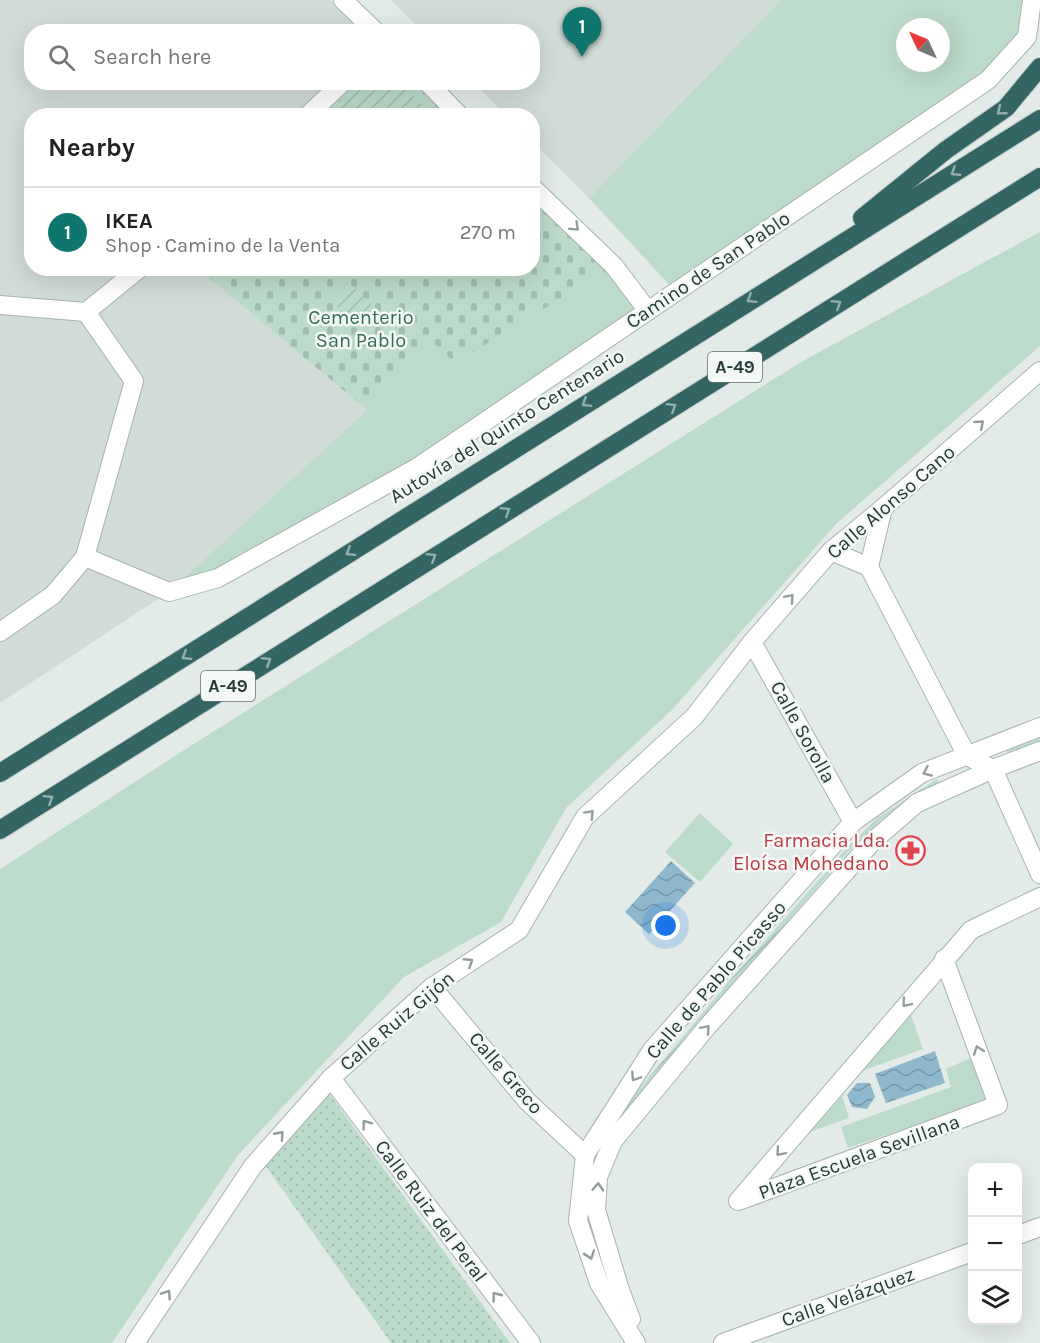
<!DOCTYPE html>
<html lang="en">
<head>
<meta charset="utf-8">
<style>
  body { margin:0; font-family:Karla,sans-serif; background:#f6f6f6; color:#222 }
  .controls { position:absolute; right:18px; bottom:18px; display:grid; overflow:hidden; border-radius:12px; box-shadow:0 6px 24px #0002 }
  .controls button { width:54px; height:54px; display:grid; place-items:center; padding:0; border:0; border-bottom:2px solid #e0e0e0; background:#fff; color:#222; font:30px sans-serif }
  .compass { position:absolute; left:896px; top:18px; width:54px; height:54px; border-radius:50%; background:#fff; box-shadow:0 6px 24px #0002; rotate:314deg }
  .you { position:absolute; left:666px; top:926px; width:21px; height:21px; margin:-15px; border:4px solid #fff; border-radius:50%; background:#1a73e8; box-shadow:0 0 0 9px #1a73e833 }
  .badge { display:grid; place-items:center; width:39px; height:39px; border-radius:50%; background:#0f766e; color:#fff; font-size:20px; font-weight:700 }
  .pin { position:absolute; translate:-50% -50px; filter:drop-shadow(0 2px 3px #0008) }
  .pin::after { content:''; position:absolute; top:32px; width:21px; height:18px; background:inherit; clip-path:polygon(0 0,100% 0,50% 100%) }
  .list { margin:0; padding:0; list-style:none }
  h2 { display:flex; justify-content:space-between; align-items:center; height:78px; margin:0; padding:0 24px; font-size:26px }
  h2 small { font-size:20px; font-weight:400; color:#767676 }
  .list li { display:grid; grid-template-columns:39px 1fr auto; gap:18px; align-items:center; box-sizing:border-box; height:90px; padding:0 24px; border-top:2px solid #e0e0e0 }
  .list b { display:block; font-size:22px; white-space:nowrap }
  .list p { margin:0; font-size:20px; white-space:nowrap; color:#767676 }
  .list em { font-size:20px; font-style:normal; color:#767676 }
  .icon { flex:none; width:33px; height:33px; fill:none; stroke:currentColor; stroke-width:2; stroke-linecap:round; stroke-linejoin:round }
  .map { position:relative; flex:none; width:1040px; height:1343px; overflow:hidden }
  .search { position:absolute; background:#fff; box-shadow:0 6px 24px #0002; left:24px; top:24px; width:516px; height:66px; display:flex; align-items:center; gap:15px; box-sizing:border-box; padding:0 21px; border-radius:24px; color:#767676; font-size:22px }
  .panel { position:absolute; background:#fff; box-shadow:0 6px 24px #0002; left:24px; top:108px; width:516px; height:168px; border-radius:24px }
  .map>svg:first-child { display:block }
  .built { fill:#d1dbd8 }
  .grass { fill:#bddbca; fill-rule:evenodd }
  .cemetery { fill:url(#cemetery-stones) }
  .park { fill:url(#park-dots) }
  .garden { fill:url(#garden-furrows) }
  .water { fill:url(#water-waves) }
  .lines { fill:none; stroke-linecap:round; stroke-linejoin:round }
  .minor-casing { stroke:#a6b3b1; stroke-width:20 }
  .highway-casing { stroke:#c2c8c8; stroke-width:20 }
  .minor { stroke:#fff; stroke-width:18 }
  .highway { stroke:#326564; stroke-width:18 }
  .oneway { stroke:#92aead }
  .oneway2 { stroke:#929d9c }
  .labels { text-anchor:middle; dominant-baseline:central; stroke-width:5; stroke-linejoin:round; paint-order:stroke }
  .shield { fill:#f3f8f6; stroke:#627472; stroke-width:1.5 }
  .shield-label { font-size:18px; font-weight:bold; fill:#243b39 }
  .street-label { font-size:20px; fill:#243b39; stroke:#f3f8f6 }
  .park-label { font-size:20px; fill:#316f54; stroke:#f3f8f6 }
  .health-label { font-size:20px; fill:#be3a42; stroke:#f3f8f6; text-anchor:end }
</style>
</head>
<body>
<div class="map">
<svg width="1040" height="1343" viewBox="0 0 1040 1343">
  <defs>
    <pattern id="cemetery-stones" width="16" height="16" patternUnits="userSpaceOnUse" patternTransform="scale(1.5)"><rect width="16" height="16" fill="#bddbca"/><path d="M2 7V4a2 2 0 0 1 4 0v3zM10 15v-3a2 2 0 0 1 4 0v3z" fill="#a2bdae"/></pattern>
    <pattern id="park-dots" width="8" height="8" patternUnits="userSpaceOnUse" patternTransform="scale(1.5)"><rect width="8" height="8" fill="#bddbca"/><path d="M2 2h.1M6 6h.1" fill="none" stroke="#a2bdae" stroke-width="1.8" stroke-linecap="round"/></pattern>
    <pattern id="garden-furrows" width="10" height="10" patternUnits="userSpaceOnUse" patternTransform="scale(1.5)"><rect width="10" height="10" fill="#bddbca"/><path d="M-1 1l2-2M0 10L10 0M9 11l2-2" fill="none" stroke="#a2bdae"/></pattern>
    <pattern id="water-waves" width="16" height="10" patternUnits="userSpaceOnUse" patternTransform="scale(1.5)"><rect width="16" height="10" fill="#8fb8cc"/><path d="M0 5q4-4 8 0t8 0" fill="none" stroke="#7597a7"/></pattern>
  </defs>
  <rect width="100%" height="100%" fill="#e3ebe9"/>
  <g class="built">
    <polygon points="0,0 331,0 364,31 32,32 32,82 334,83 300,115 32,116 32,268 198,269 367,410 169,592 0,703"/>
    <polygon points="391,0 781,0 589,198 533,142 532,116 506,115 473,83 532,82 532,32 422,31"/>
  </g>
  <g class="grass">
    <path d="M781,0H1030L1027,37L988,80L676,292L589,198ZM905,27H941V63H905Z"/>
    <polygon points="1040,232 1040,346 836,524 672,710 566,808 501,922 404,977 238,1155 112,1343 0,1343 0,869 192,745 801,362"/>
    <polygon points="614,266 648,311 275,548 169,592 367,410 432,341 456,362"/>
    <polygon points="1040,736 1040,742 1010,755 1007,754 1007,749"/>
    <polygon points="700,813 733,844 700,882 665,852"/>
    <polygon points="911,1015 923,1049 862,1071"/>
    <polygon points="971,1058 986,1101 848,1148 841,1127 951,1087 946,1069"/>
    <polygon points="842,1096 849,1118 810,1132"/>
  </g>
  <g class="cemetery">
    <polygon points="343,82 427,83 460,116 307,116"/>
    <polygon points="533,187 614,266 455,363 432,341 367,410 198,269 532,268"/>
  </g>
  <polygon class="park" points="329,1093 510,1343 391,1343 265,1165"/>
  <g class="garden">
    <polygon points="350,82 400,83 432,115 337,116 338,105"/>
    <polygon points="348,282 372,306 355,323 331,301"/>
    <polygon points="937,779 938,783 881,820 849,851 669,1057 633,1103 591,1190 607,1276 604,1278 588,1225 587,1189 601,1145 630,1100 731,979 847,848 879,817"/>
  </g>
  <g class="water">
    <polygon points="671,861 695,883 649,934 625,912"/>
    <polygon points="935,1051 945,1083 886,1103 875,1074"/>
    <polygon points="857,1083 870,1083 875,1097 867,1109 852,1107 847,1095"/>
  </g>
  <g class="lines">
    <defs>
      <g id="minor">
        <polyline points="343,0 376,32"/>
        <polyline points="427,82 460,116"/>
        <polyline points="307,116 343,82"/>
        <polyline points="532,187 614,266 648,311"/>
        <polyline points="0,305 86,312 140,268"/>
        <polyline points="831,551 869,567"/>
        <polyline points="85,557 169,592 218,578 418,467 988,80 1027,37 1032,0"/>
        <polyline points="869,567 967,756 993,769 1040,874"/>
        <polyline points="869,567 883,508"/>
        <polyline points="0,632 53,595 85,557 134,381 86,312"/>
        <polyline points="752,642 853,822"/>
        <polyline points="432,987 527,1101 585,1155"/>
        <polyline points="331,1078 531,1343"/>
        <polyline points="741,1200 998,1105 944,959"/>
        <polyline points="738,1201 971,930 1040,897"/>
        <polyline points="1018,1235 1040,1227"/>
        <polyline points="631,1319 620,1290 596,1210 598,1177 613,1141 707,1027 873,841 917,803 993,769 1040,751"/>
        <polyline points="135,1343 253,1166 331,1078 432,987 519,930 585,817 694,717 752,642 831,551 883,508 1040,371"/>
        <polyline points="636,1343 599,1283 578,1221 585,1155 652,1050 853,822 922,773 1040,727"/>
        <polyline points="723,1343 972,1252"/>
      </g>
      <g id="highway">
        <polyline points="862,218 946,150 1006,108 1040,67"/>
        <polyline points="0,773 1040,119"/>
        <polyline points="0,830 1040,177"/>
      </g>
    </defs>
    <use href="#minor" class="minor-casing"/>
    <use href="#highway" class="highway-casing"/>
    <use href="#minor" class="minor"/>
    <use href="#highway" class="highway"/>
  </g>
  <defs><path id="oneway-chevron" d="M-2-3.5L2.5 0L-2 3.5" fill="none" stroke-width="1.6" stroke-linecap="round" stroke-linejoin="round" transform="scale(1.5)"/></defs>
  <g class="oneway">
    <use href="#oneway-chevron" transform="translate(1001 111) rotate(141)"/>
    <use href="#oneway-chevron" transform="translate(955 172) rotate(148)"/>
    <use href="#oneway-chevron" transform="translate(751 299) rotate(148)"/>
    <use href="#oneway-chevron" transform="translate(837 304) rotate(-32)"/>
    <use href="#oneway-chevron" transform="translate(586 403) rotate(148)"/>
    <use href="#oneway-chevron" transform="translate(672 407) rotate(-32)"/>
    <use href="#oneway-chevron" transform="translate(506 511) rotate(-32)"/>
    <use href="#oneway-chevron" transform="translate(350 552) rotate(148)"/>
    <use href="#oneway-chevron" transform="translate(432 557) rotate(-32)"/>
    <use href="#oneway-chevron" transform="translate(186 656) rotate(148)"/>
    <use href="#oneway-chevron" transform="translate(267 661) rotate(-32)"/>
    <use href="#oneway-chevron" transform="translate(49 799) rotate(-32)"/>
  </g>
  <g class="oneway2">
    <use href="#oneway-chevron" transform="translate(575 227) rotate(44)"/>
    <use href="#oneway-chevron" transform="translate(980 424) rotate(-41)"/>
    <use href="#oneway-chevron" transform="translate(790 598) rotate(-49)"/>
    <use href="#oneway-chevron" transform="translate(927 772) rotate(156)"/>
    <use href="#oneway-chevron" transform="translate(590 814) rotate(-47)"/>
    <use href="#oneway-chevron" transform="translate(469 962) rotate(-33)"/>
    <use href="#oneway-chevron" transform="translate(906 1003) rotate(130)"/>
    <use href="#oneway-chevron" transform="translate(706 1029) rotate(-49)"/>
    <use href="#oneway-chevron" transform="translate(978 1050) rotate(-110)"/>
    <use href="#oneway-chevron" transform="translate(635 1077) rotate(123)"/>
    <use href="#oneway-chevron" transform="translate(366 1124) rotate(-127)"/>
    <use href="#oneway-chevron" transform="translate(280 1135) rotate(-48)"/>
    <use href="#oneway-chevron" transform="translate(780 1152) rotate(130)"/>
    <use href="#oneway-chevron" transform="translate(598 1187) rotate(-87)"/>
    <use href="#oneway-chevron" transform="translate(590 1255) rotate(71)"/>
    <use href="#oneway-chevron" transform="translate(167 1294) rotate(-56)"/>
    <use href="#oneway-chevron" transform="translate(496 1296) rotate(-127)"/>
  </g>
  <defs>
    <symbol id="pharmacy-ring" viewBox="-11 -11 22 22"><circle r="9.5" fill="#f3f8f6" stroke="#e0444e" stroke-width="1.5"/><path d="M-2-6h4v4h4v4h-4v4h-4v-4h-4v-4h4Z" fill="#e0444e"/></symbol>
  </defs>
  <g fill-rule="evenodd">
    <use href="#pharmacy-ring" x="894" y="834" width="33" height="33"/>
  </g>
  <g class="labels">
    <g class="shield">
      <rect x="708" y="352" width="54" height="30" rx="4.5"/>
      <rect x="201" y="671" width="54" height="30" rx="4.5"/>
    </g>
    <g class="shield-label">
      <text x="735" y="367">A-49</text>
      <text x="228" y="686">A-49</text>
    </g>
    <g class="street-label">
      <text transform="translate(708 270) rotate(-34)">Camino de San Pablo</text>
      <text transform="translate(507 426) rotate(-32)">Autovía del Quinto Centenario</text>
      <text transform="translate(891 502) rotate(-41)">Calle Alonso Cano</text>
      <text transform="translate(803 732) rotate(61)">Calle Sorolla</text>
      <text transform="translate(716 980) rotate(-49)">Calle de Pablo Picasso</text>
      <text transform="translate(397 1021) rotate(-40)">Calle Ruiz Gijón</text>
      <text transform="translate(506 1073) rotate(49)">Calle Greco</text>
      <text transform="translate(859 1157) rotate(-20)">Plaza Escuela Sevillana</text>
      <text transform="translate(431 1211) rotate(53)">Calle Ruiz del Peral</text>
      <text transform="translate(848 1297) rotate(-20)">Calle Velázquez</text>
    </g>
    <g class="park-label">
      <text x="361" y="317">Cementerio<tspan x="361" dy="23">San Pablo</tspan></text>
    </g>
    <g class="health-label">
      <text x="889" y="840">Farmacia Lda.<tspan x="889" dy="23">Eloísa Mohedano</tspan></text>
    </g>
  </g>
</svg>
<div class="controls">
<button>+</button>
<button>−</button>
<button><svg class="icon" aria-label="layers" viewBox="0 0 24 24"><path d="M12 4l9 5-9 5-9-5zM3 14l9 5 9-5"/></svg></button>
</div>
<svg class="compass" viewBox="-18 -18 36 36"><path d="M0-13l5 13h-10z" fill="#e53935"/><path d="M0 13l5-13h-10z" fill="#767676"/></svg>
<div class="you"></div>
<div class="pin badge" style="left:582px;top:57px">1</div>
<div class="search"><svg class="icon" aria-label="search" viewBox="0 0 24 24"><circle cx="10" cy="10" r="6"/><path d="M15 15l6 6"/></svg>Search here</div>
<section class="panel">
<h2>Nearby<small></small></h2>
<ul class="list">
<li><span class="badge">1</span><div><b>IKEA</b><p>Shop · Camino de la Venta</p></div><em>270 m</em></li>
</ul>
</section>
</div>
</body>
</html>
